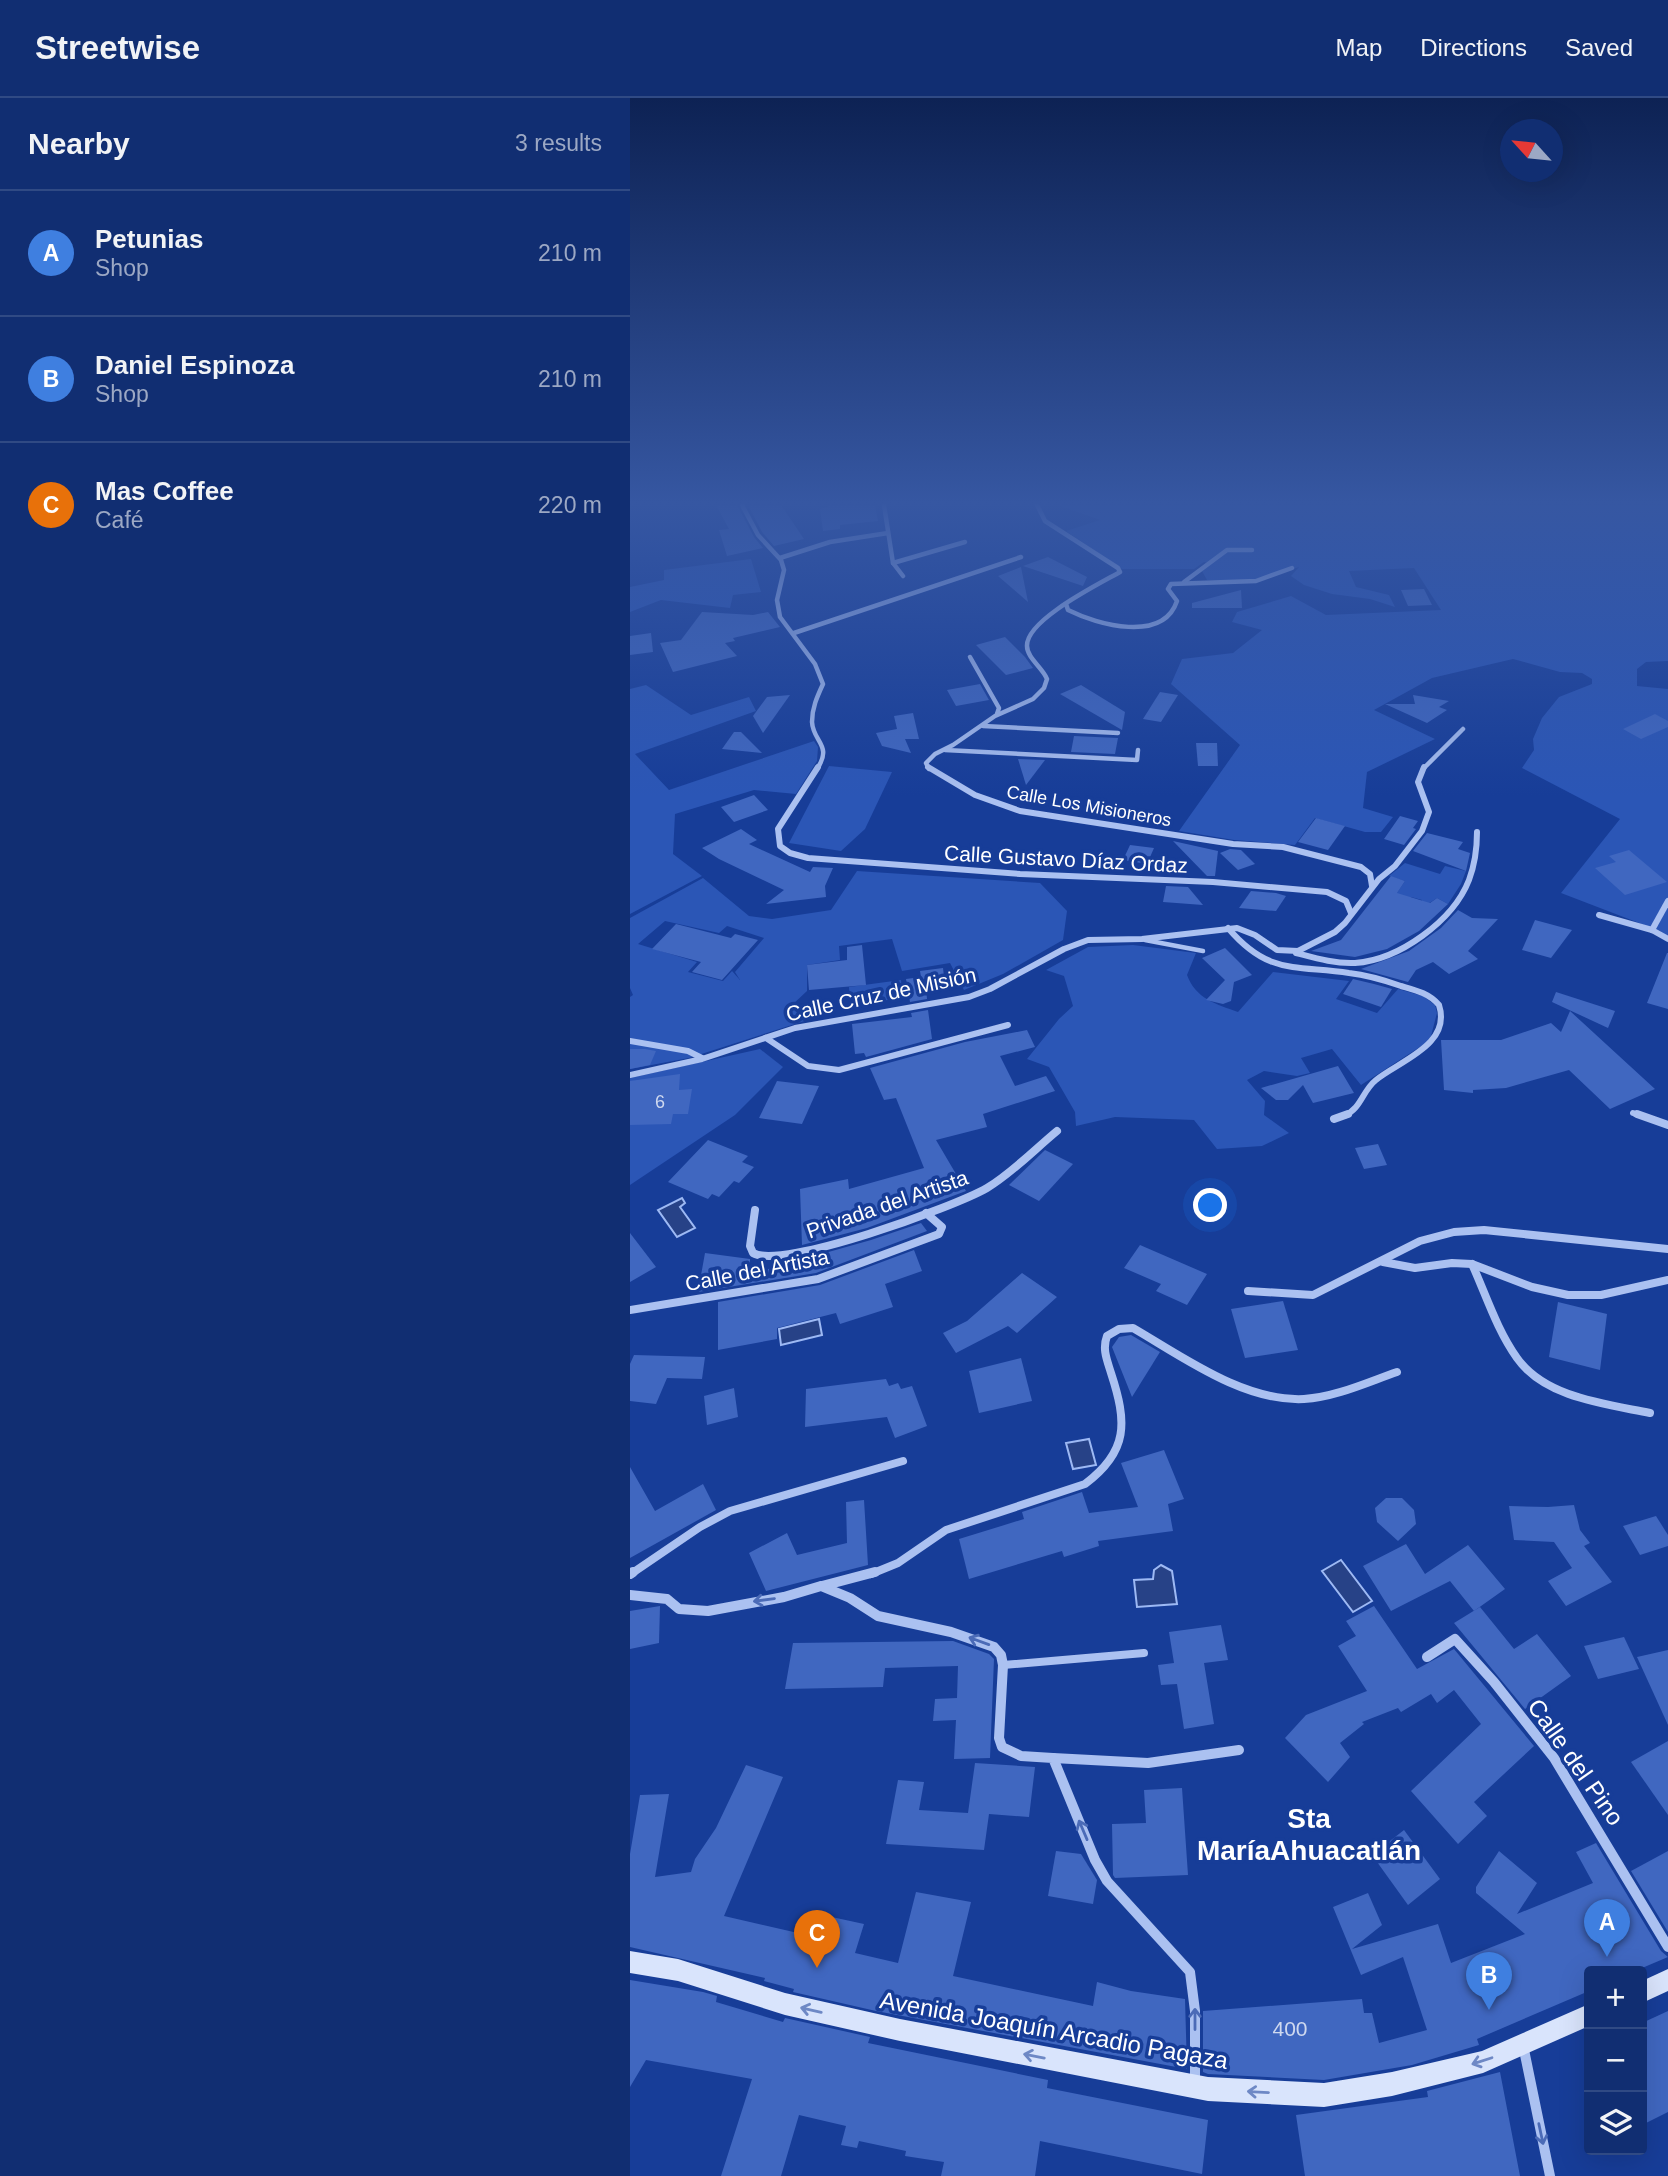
<!DOCTYPE html>
<html lang="en">
<head>
<meta charset="utf-8">
<style>
  body { margin:0; font-family:Helvetica,sans-serif; background:#1e3a7a; color:#f1f3f6 }
  .controls { position:absolute; right:21px; bottom:21px; display:grid; overflow:hidden; border-radius:7px; box-shadow:0 7px 28px #0002 }
  .controls button { width:63px; height:63px; display:grid; place-items:center; padding:0; border:0; border-bottom:2px solid #304a84; background:#112e72; color:#f1f3f6; font:35px sans-serif }
  .compass { position:absolute; left:870px; top:21px; width:63px; height:63px; border-radius:50%; background:#112e72; box-shadow:0 7px 28px #0002; rotate:297deg }
  .you { position:absolute; left:581px; top:1108px; width:24px; height:24px; margin:-18px; border:5px solid #fff; border-radius:50%; background:#1a73e8; box-shadow:0 0 0 10px #1a73e833 }
  .badge { display:grid; place-items:center; width:46px; height:46px; border-radius:50%; background:#ffe96b; color:#fff; font-size:23px; font-weight:700 }
  .pin { position:absolute; translate:-50% -58px; filter:drop-shadow(0 2px 4px #0008) }
  .pin::after { content:''; position:absolute; top:37px; width:24px; height:21px; background:inherit; clip-path:polygon(0 0,100% 0,50% 100%) }
  .list { margin:0; padding:0; list-style:none }
  h2 { display:flex; justify-content:space-between; align-items:center; height:91px; margin:0; padding:0 28px; font-size:30px }
  h2 small { font-size:23px; font-weight:400; color:#9ca8c4 }
  .list li { display:grid; grid-template-columns:46px 1fr auto; gap:21px; align-items:center; box-sizing:border-box; height:126px; padding:0 28px; border-top:2px solid #304a84 }
  .list b { display:block; font-size:26px; white-space:nowrap }
  .list p { margin:0; font-size:23px; white-space:nowrap; color:#9ca8c4 }
  .list em { font-size:23px; font-style:normal; color:#9ca8c4 }
  .icon { flex:none; width:38px; height:38px; fill:none; stroke:currentColor; stroke-width:2; stroke-linecap:round; stroke-linejoin:round }
  .map { position:relative; flex:none; width:1038px; height:2078px; overflow:hidden }
  header { display:flex; align-items:center; gap:42px; box-sizing:border-box; height:98px; padding:0 35px; background:#112e72; border-bottom:2px solid #304a84 }
  header strong { font-size:33px }
  nav { display:flex; gap:38px; margin-inline-start:auto; font-size:24px }
  main { display:flex }
  aside { flex:1; background:#112e72 }
  .map>svg:first-child { display:block }
  .green { fill:#2b56b6; fill-rule:evenodd }
  .water { fill:#274287; stroke:#9db9f4; stroke-width:2 }
  .building { fill:#4067c0 }
  .lines { fill:none; stroke-linecap:round; stroke-linejoin:round }
  .lane-far1 { stroke:#abc1f1; stroke-width:4.5 }
  .lane { stroke:#abc1f1; stroke-width:8 }
  .street-far3 { stroke:#abc1f1; stroke-width:4.5 }
  .street-far2 { stroke:#abc1f1; stroke-width:6 }
  .street-far1 { stroke:#abc1f1; stroke-width:8 }
  .street { stroke:#abc1f1; stroke-width:10 }
  .secondary { fill:#d9e4fc; fill-rule:evenodd }
  .oneway { stroke:#4b6bb7 }
  .oneway2 { stroke:#6e88c5 }
  .labels { text-anchor:middle; dominant-baseline:central; stroke-width:7; stroke-linejoin:round; paint-order:stroke }
  .far-street-label { font-size:18px; fill:#fff; stroke:#173d98 }
  .number-label { font-size:18px; fill:#cfd9ef }
  .street-label { font-size:21px; fill:#fff; stroke:#173d98 }
  .near-number-label { font-size:21px; fill:#cfd9ef }
  .near-street-label { font-size:24px; fill:#fff; stroke:#173d98 }
  .near-neighbourhood-label { font-size:28px; font-weight:bold; fill:#fff; stroke:#173d98 }
</style>
</head>
<body>
<header>
<strong>Streetwise</strong>
<nav><a>Map</a><a>Directions</a><a>Saved</a></nav>
</header>
<main>
<aside>
<h2>Nearby<small>3 results</small></h2>
<ul class="list">
<li><span class="badge" style="background:#3f7fe0">A</span><div><b>Petunias</b><p>Shop</p></div><em>210 m</em></li>
<li><span class="badge" style="background:#3f7fe0">B</span><div><b>Daniel Espinoza</b><p>Shop</p></div><em>210 m</em></li>
<li><span class="badge" style="background:#e8710a">C</span><div><b>Mas Coffee</b><p>Café</p></div><em>220 m</em></li>
</ul>
</aside>
<div class="map">
<svg width="1038" height="2078" viewBox="0 0 1038 2078">
  <rect width="100%" height="100%" fill="#173d98"/>
  <g class="green">
    <polygon points="428,407 1038,407 1038,563 1016,564 1007,571 1007,588 1038,591 1038,839 1030,833 931,795 990,721 892,670 904,652 903,641 912,620 929,599 962,586 962,581 952,575 930,574 883,561 802,580 744,612 805,641 737,674 733,710 763,719 751,734 735,734 685,720 665,747 604,742 549,733 610,647 541,586 552,561 603,555 632,532 602,524 607,514 661,498 696,517 811,512 784,470 719,473 726,489 759,497 765,509 740,501 702,496 674,487 661,478 669,469 625,483 577,482 572,473 581,466 574,464 564,471 492,471 436,433 470,422"/>
    <polygon points="121,461 131,494 103,497 100,510 31,502 0,514 0,489 34,482 34,472"/>
    <polygon points="16,587 61,617 119,599 126,613 5,656 39,692 184,643 188,649 187,663 166,696 124,692 45,716 43,756 72,778 0,816 0,591"/>
    <polygon points="199,668 262,674 235,731 211,753 159,745"/>
    <polygon points="775,765 810,776 815,768 836,773 831,786 818,806 807,800 783,816 792,802 781,799 776,806 762,802 775,783 759,778"/>
    <path d="M227,773L410,785L437,813L433,842L373,876L334,892L320,865L272,873L262,841L209,848L210,862L177,867V893L161,908L187,919L59,960L0,971V899L3,897L0,890V820L73,780L119,818L142,821L201,812ZM35,823L89,835L97,828L134,840L105,874L110,882L102,873L93,883L58,874L67,864L8,846Z"/>
    <path d="M503,847L566,855L557,877C566,901 586,906 608,914L643,874L719,883L706,901L747,915L768,891L793,898L805,907L807,915L801,938L796,945L731,987L702,951L671,960L680,975L667,978L634,973L617,982L635,1003L634,1017L659,1035L632,1048L587,1051L564,1022L485,1019L446,1028L445,1014L419,969L397,961L429,921L443,908L434,878L416,872L458,849Z"/>
    <polygon points="271,882 273,900 220,907 219,889"/>
    <polygon points="130,951 153,969 105,1017 0,1087 0,980"/>
  </g>
  <g class="water">
    <polygon points="52,1100 55,1105 50,1109 65,1130 47,1139 28,1112"/>
    <polygon points="189,1221 192,1237 151,1247 149,1231"/>
    <polygon points="459,1341 466,1367 443,1371 436,1345"/>
    <polygon points="711,1462 742,1503 723,1514 692,1473"/>
    <polygon points="531,1467 542,1473 547,1506 507,1509 504,1482 523,1481 524,1472"/>
  </g>
  <g class="building">
    <polygon points="86,407 107,407 124,439 133,450 97,458 89,432 99,431"/>
    <polygon points="118,407 151,407 174,441 144,448 132,434"/>
    <polygon points="203,407 245,407 248,423 210,427 210,431 193,433 190,411"/>
    <polygon points="418,459 457,479 453,488 393,468"/>
    <polygon points="391,469 398,504 368,478"/>
    <polygon points="794,491 802,507 778,508 771,492"/>
    <polygon points="611,492 612,510 562,510 562,505"/>
    <polygon points="72,514 123,517 138,514 150,529 103,540 105,543 95,545 107,558 43,574 30,545 51,542"/>
    <polygon points="21,535 23,554 0,557 0,538"/>
    <polygon points="375,539 395,559 403,570 376,577 346,547"/>
    <polygon points="350,586 359,602 326,608 317,592"/>
    <polygon points="451,587 495,614 492,632 430,596"/>
    <polygon points="530,594 548,597 531,624 513,621"/>
    <polygon points="160,597 133,635 123,618 137,599"/>
    <polygon points="783,597 819,603 809,609 817,612 797,625 755,606 785,606"/>
    <polygon points="283,615 289,641 275,641 281,655 252,648 246,635 267,631 264,618"/>
    <polygon points="1025,616 1038,623 1038,629 1011,641 993,631"/>
    <polygon points="104,634 111,634 132,655 92,651"/>
    <polygon points="444,638 488,640 485,656 441,654"/>
    <polygon points="566,645 587,645 588,668 568,668"/>
    <polygon points="388,661 415,662 396,687"/>
    <polygon points="124,697 138,712 104,724 91,709"/>
    <polygon points="770,718 788,723 783,730 786,731 774,747 754,741"/>
    <polygon points="686,720 715,728 698,752 668,744"/>
    <polygon points="111,731 127,742 119,746 180,774 183,769 203,770 195,788 196,799 136,806 154,792 89,761 72,750"/>
    <polygon points="797,735 833,744 828,751 840,755 836,773 783,753"/>
    <polygon points="543,743 588,753 585,778 577,778"/>
    <polygon points="500,747 524,750 517,766 493,762"/>
    <polygon points="600,751 611,752 625,766 608,772 590,755"/>
    <polygon points="999,752 1037,784 995,797 965,770 986,764 979,758"/>
    <polygon points="761,778 775,783 767,795 800,805 807,800 818,806 789,833 757,851 725,859 681,853 711,842"/>
    <polygon points="536,788 558,789 573,807 533,804"/>
    <polygon points="621,793 646,795 656,798 646,813 609,810"/>
    <polygon points="828,812 842,820 868,821 838,853 848,861 819,876 803,864 786,872 778,884 731,871 779,853 811,830"/>
    <polygon points="905,822 942,832 921,860 892,852"/>
    <polygon points="46,826 101,840 105,836 128,842 92,882 62,874 71,864 22,851"/>
    <polygon points="232,847 236,887 179,892 177,867 217,862 217,849"/>
    <polygon points="595,850 622,877 604,884 601,903 593,906 576,902 595,882 572,860"/>
    <polygon points="1037,855 1038,855 1038,911 1017,905"/>
    <polygon points="313,870 315,887 296,890 297,901 280,904 276,881 291,879 290,873"/>
    <polygon points="723,881 744,886 762,891 751,909 713,896"/>
    <polygon points="926,894 985,913 978,930 922,904"/>
    <polygon points="298,912 302,941 236,959 234,955 225,956 222,926 282,919 281,915"/>
    <polygon points="940,913 1025,991 980,1011 939,972 876,990 843,992 843,995 814,992 811,942 871,942 921,925 931,934"/>
    <polygon points="397,932 405,949 370,958 385,988 416,978 425,993 353,1016 357,1029 306,1042 336,1093 237,1130 172,1147 170,1091 218,1081 219,1091 294,1070 266,1000 254,1002 240,970 335,944"/>
    <polygon points="0,951 15,951 26,953 20,967 0,971"/>
    <polygon points="708,968 724,995 683,1005 673,987 658,1002 646,1002 631,990"/>
    <polygon points="50,976 49,992 62,991 58,1016 43,1016 41,1026 0,1027 0,983"/>
    <polygon points="147,983 189,988 172,1026 129,1020"/>
    <polygon points="78,1042 118,1058 112,1064 124,1069 109,1085 104,1083 89,1099 82,1096 78,1101 38,1084"/>
    <polygon points="748,1046 757,1067 734,1071 725,1050"/>
    <polygon points="415,1052 443,1066 409,1103 379,1087"/>
    <polygon points="291,1125 297,1133 186,1175 68,1194 75,1155 120,1161 120,1176 241,1142"/>
    <polygon points="0,1135 26,1169 0,1184"/>
    <polygon points="510,1147 577,1176 557,1207 526,1193 531,1186 494,1170"/>
    <polygon points="284,1152 292,1173 255,1186 263,1209 210,1226 206,1215 147,1230 147,1241 88,1252 88,1204 190,1187"/>
    <polygon points="392,1175 427,1199 387,1235 378,1228 326,1255 313,1235 337,1223"/>
    <polygon points="653,1203 668,1252 615,1260 601,1211"/>
    <polygon points="928,1204 977,1216 970,1272 919,1259"/>
    <polygon points="501,1237 530,1254 502,1299 482,1249 489,1239"/>
    <polygon points="4,1257 75,1259 72,1281 37,1280 26,1306 0,1303 0,1266"/>
    <polygon points="391,1260 402,1303 349,1315 339,1273"/>
    <polygon points="256,1281 259,1288 268,1285 271,1291 282,1288 297,1328 265,1340 257,1319 175,1329 176,1291"/>
    <polygon points="104,1290 108,1319 77,1327 74,1298"/>
    <polygon points="534,1352 554,1401 538,1406 543,1433 468,1443 469,1448 434,1459 432,1453 339,1481 329,1441 394,1421 392,1414 452,1394 459,1415 508,1409 491,1365"/>
    <polygon points="0,1369 25,1413 73,1386 86,1412 0,1460"/>
    <polygon points="756,1400 772,1400 784,1412 786,1426 768,1443 747,1424 745,1410"/>
    <polygon points="234,1402 238,1467 136,1493 119,1455 157,1435 167,1457 217,1445 216,1404"/>
    <polygon points="944,1407 950,1432 960,1445 954,1448 982,1484 936,1508 918,1483 942,1470 924,1444 884,1442 879,1408 918,1409"/>
    <polygon points="1026,1418 1038,1437 1038,1448 1010,1457 993,1428"/>
    <polygon points="776,1446 795,1476 838,1447 875,1491 844,1513 820,1483 761,1513 733,1468"/>
    <polygon points="30,1508 29,1545 0,1551 0,1513"/>
    <polygon points="744,1508 787,1571 824,1551 904,1648 844,1704 857,1718 828,1746 781,1693 851,1626 824,1592 807,1605 801,1596 771,1614 768,1610 732,1624 734,1626 710,1645 720,1659 698,1684 655,1640 676,1617 737,1593 708,1548 726,1538 716,1523"/>
    <polygon points="850,1509 884,1551 907,1536 941,1578 895,1611 824,1525"/>
    <polygon points="591,1527 598,1562 574,1565 584,1626 554,1631 547,1586 531,1587 528,1567 544,1565 539,1534"/>
    <polygon points="994,1539 1009,1571 968,1581 954,1548"/>
    <polygon points="323,1543 359,1556 364,1561 360,1660 324,1661 326,1622 303,1623 305,1601 327,1600 328,1568 255,1570 253,1589 155,1591 163,1545"/>
    <polygon points="1038,1552 1038,1627 1007,1559"/>
    <polygon points="1038,1643 1038,1717 1001,1664"/>
    <polygon points="345,1665 405,1669 399,1719 359,1716 354,1752 256,1746 268,1682 294,1684 289,1712 338,1715"/>
    <polygon points="116,1667 153,1679 94,1818 181,1838 188,1816 234,1826 225,1855 268,1865 286,1794 341,1804 323,1878 463,1908 467,1884 501,1893 555,1901 557,1971 246,1913 163,1894 164,1891 134,1883 135,1880 0,1849 0,1756 10,1697 39,1696 25,1779 61,1774 65,1761 86,1730"/>
    <polygon points="552,1690 558,1777 485,1780 483,1777 482,1726 516,1725 514,1692"/>
    <polygon points="774,1732 810,1781 778,1807 742,1757"/>
    <polygon points="966,1745 1031,1853 1038,1859 1005,1873 959,1873 959,1893 847,1941 849,1947 782,1967 694,1982 578,1976 573,1974 573,1913 732,1901 734,1915 742,1915 749,1945 797,1932 773,1859 731,1877 703,1809 738,1795 752,1827 722,1851 808,1826 821,1865 895,1836 846,1795 846,1789 869,1753 907,1785 887,1816 963,1785 946,1754"/>
    <polygon points="426,1753 451,1756 467,1782 463,1806 418,1798"/>
    <polygon points="1038,1753 1038,1834 1001,1773"/>
    <polygon points="0,1882 73,1894 87,1898 86,1904 153,1924 155,1920 240,1939 238,1945 418,1982 417,1990 578,2022 572,2076 410,2043 405,2078 311,2078 314,2064 275,2058 276,2053 229,2043 227,2050 211,2047 216,2028 169,2017 151,2078 91,2078 122,1981 16,1962 0,1989"/>
    <polygon points="1038,1913 1038,2014 1012,2027 1012,1925"/>
    <polygon points="870,1974 890,2078 675,2078 666,2017 798,1999 797,1993"/>
  </g>
  <g class="lines">
    <polyline class="lane-far1" points="515,842 573,853"/>
    <polyline class="lane" points="373,1567 514,1555"/>
    <g class="street-far3">
      <path d="M112,407L128,437L151,462L154,472L147,502L150,519L185,566L193,586C187,599 182,610 182,624C183,644 203,647 187,671"/>
      <polyline points="254,407 263,465 273,478"/>
      <polyline points="150,460 200,444 258,435"/>
      <polyline points="263,465 335,444"/>
      <polyline points="554,484 597,452 622,452"/>
      <path d="M436,506L438,512C468,527 533,545 547,503L538,491L541,486L626,483L662,470"/>
      <polyline points="164,535 391,459"/>
      <polyline points="340,559 369,610 367,616"/>
      <polyline points="353,628 488,635"/>
      <polyline points="315,652 507,662 508,652"/>
      <path d="M299,671L296,665L305,656L323,647L365,618L403,601L414,590L417,581C413,570 397,560 397,548C396,522 469,486 490,474L488,470L415,423L407,407"/>
      <polyline points="793,671 833,631"/>
    </g>
    <g class="street-far2">
      <polyline points="188,669 148,731 150,748 160,755 178,760 390,776 583,784 697,794 716,803 721,815"/>
      <polyline points="298,669 345,697 390,713 603,746 653,749 731,769 740,776 742,788"/>
      <polyline points="969,817 1022,832 1038,841"/>
      <path d="M598,830C638,877 664,867 719,875C737,877 754,882 771,888C785,892 799,895 809,907C822,947 769,963 746,982C732,993 732,1010 714,1018"/>
      <polyline points="1022,832 1038,803"/>
      <path d="M666,855C685,860 705,866 725,865C769,862 823,823 839,782C845,766 847,751 847,734"/>
      <polyline points="136,940 178,968 209,972 378,927"/>
      <polyline points="0,943 58,953 72,960"/>
      <polyline points="0,977 72,961 165,930 339,899 360,891 434,851 458,842 512,841 607,830 625,837 647,852 668,853 705,834 715,825 749,781 765,768 792,733 799,714 788,684 794,669"/>
      <polyline points="1003,1015 1012,1018"/>
    </g>
    <g class="street-far1">
      <polyline points="1007,1016 1038,1027"/>
      <polyline points="704,1021 718,1016"/>
      <path d="M125,1112L120,1148L123,1155C152,1172 324,1109 357,1090C382,1075 404,1052 427,1033"/>
      <polyline points="753,1164 785,1170 822,1165 842,1166 902,1189 938,1197 971,1197 1038,1182"/>
      <path d="M842,1166C856,1197 867,1232 887,1260C915,1300 976,1306 1020,1315"/>
      <polyline points="618,1193 683,1197 790,1143 824,1134 854,1132 1038,1151"/>
      <polyline points="0,1212 188,1181 309,1136 312,1129 296,1115"/>
      <polyline points="1,1476 70,1429 100,1413 273,1363"/>
      <path d="M241,1476L268,1465L316,1432L455,1386C499,1353 497,1324 481,1275C477,1262 472,1251 477,1238L489,1231L503,1230C553,1259 614,1304 674,1301C706,1299 738,1284 767,1274"/>
    </g>
    <g class="street">
      <polyline points="0,1476 3,1474"/>
      <polyline points="192,1488 245,1474"/>
      <polyline points="0,1497 37,1501 49,1511 78,1513 154,1499 191,1488 220,1500 248,1518 321,1534 364,1549 371,1557 373,1567 369,1640 372,1649 391,1658 423,1660 465,1762 477,1783 560,1874 565,1913 565,1986"/>
      <polyline points="797,1559 825,1541 864,1584 924,1660 1038,1849"/>
      <polyline points="423,1660 518,1665 609,1652"/>
      <polyline points="893,1947 920,2078"/>
    </g>
    <g class="secondary">
      <polygon points="0,1853 48,1861 155,1895 270,1921 578,1979 694,1985 762,1974 852,1953 959,1906 959,1928 853,1975 762,1998 694,2009 578,2003 270,1943 155,1917 48,1883 0,1875"/>
      <polygon points="1038,1871 1038,1893 1012,1905 1012,1883"/>
    </g>
  </g>
  <defs><path id="oneway-shaft" d="M-6 0H5M1.5-3L5.5 0L1.5 3" fill="none" stroke-width="1.6" stroke-linecap="round" stroke-linejoin="round" transform="scale(1.75)"/></defs>
  <g class="oneway">
    <use href="#oneway-shaft" transform="translate(134 1502) rotate(172)"/>
    <use href="#oneway-shaft" transform="translate(349 1543) rotate(-160)"/>
    <use href="#oneway-shaft" transform="translate(453 1732) rotate(-113)"/>
    <use href="#oneway-shaft" transform="translate(565 1921) rotate(-90)"/>
    <use href="#oneway-shaft" transform="translate(911 2036) rotate(78)"/>
  </g>
  <g class="oneway2">
    <use href="#oneway-shaft" transform="translate(181 1912) rotate(-167)"/>
    <use href="#oneway-shaft" transform="translate(404 1958) rotate(-169)"/>
    <use href="#oneway-shaft" transform="translate(852 1963) rotate(162)"/>
    <use href="#oneway-shaft" transform="translate(628 1994) rotate(-177)"/>
  </g>
  <linearGradient id="sky" x2="0" y2="1"><stop stop-color="#0d2254"/><stop offset="0.58" stop-color="#3657a2"/><stop offset="1" stop-color="#3657a2" stop-opacity="0"/></linearGradient>
  <rect width="1038" height="698" fill="url(#sky)"/>
  <g class="labels">
    <g class="far-street-label">
      <text transform="translate(459 708) rotate(10)">Calle Los Misioneros</text>
    </g>
    <g class="number-label">
      <text x="30" y="1004">6</text>
    </g>
    <g class="street-label">
      <text transform="translate(436 761) rotate(3)">Calle Gustavo Díaz Ordaz</text>
      <text transform="translate(251 896) rotate(-12)">Calle Cruz de Misión</text>
      <text transform="translate(257 1106) rotate(-19)">Privada del Artista</text>
      <text transform="translate(127 1172) rotate(-11)">Calle del Artista</text>
    </g>
    <g class="near-number-label">
      <text x="660" y="1930">400</text>
    </g>
    <g class="near-street-label">
      <text transform="translate(946 1664) rotate(55)">Calle del Pino</text>
      <text transform="translate(424 1932) rotate(10)">Avenida Joaquín Arcadio Pagaza</text>
    </g>
    <g class="near-neighbourhood-label">
      <text x="679" y="1720">Sta<tspan x="679" dy="32">MaríaAhuacatlán</tspan></text>
    </g>
  </g>
</svg>
<div class="controls">
<button>+</button>
<button>−</button>
<button><svg class="icon" aria-label="layers" viewBox="0 0 24 24"><path d="M12 4l9 5-9 5-9-5zM3 14l9 5 9-5"/></svg></button>
</div>
<svg class="compass" viewBox="-18 -18 36 36"><path d="M0-13l5 13h-10z" fill="#e53935"/><path d="M0 13l5-13h-10z" fill="#9ca8c4"/></svg>
<div class="you"></div>
<div class="pin badge" style="left:977px;top:1859px;background:#3f7fe0">A</div>
<div class="pin badge" style="left:859px;top:1912px;background:#3f7fe0">B</div>
<div class="pin badge" style="left:187px;top:1870px;background:#e8710a">C</div>
</div>
</main>
</body>
</html>
